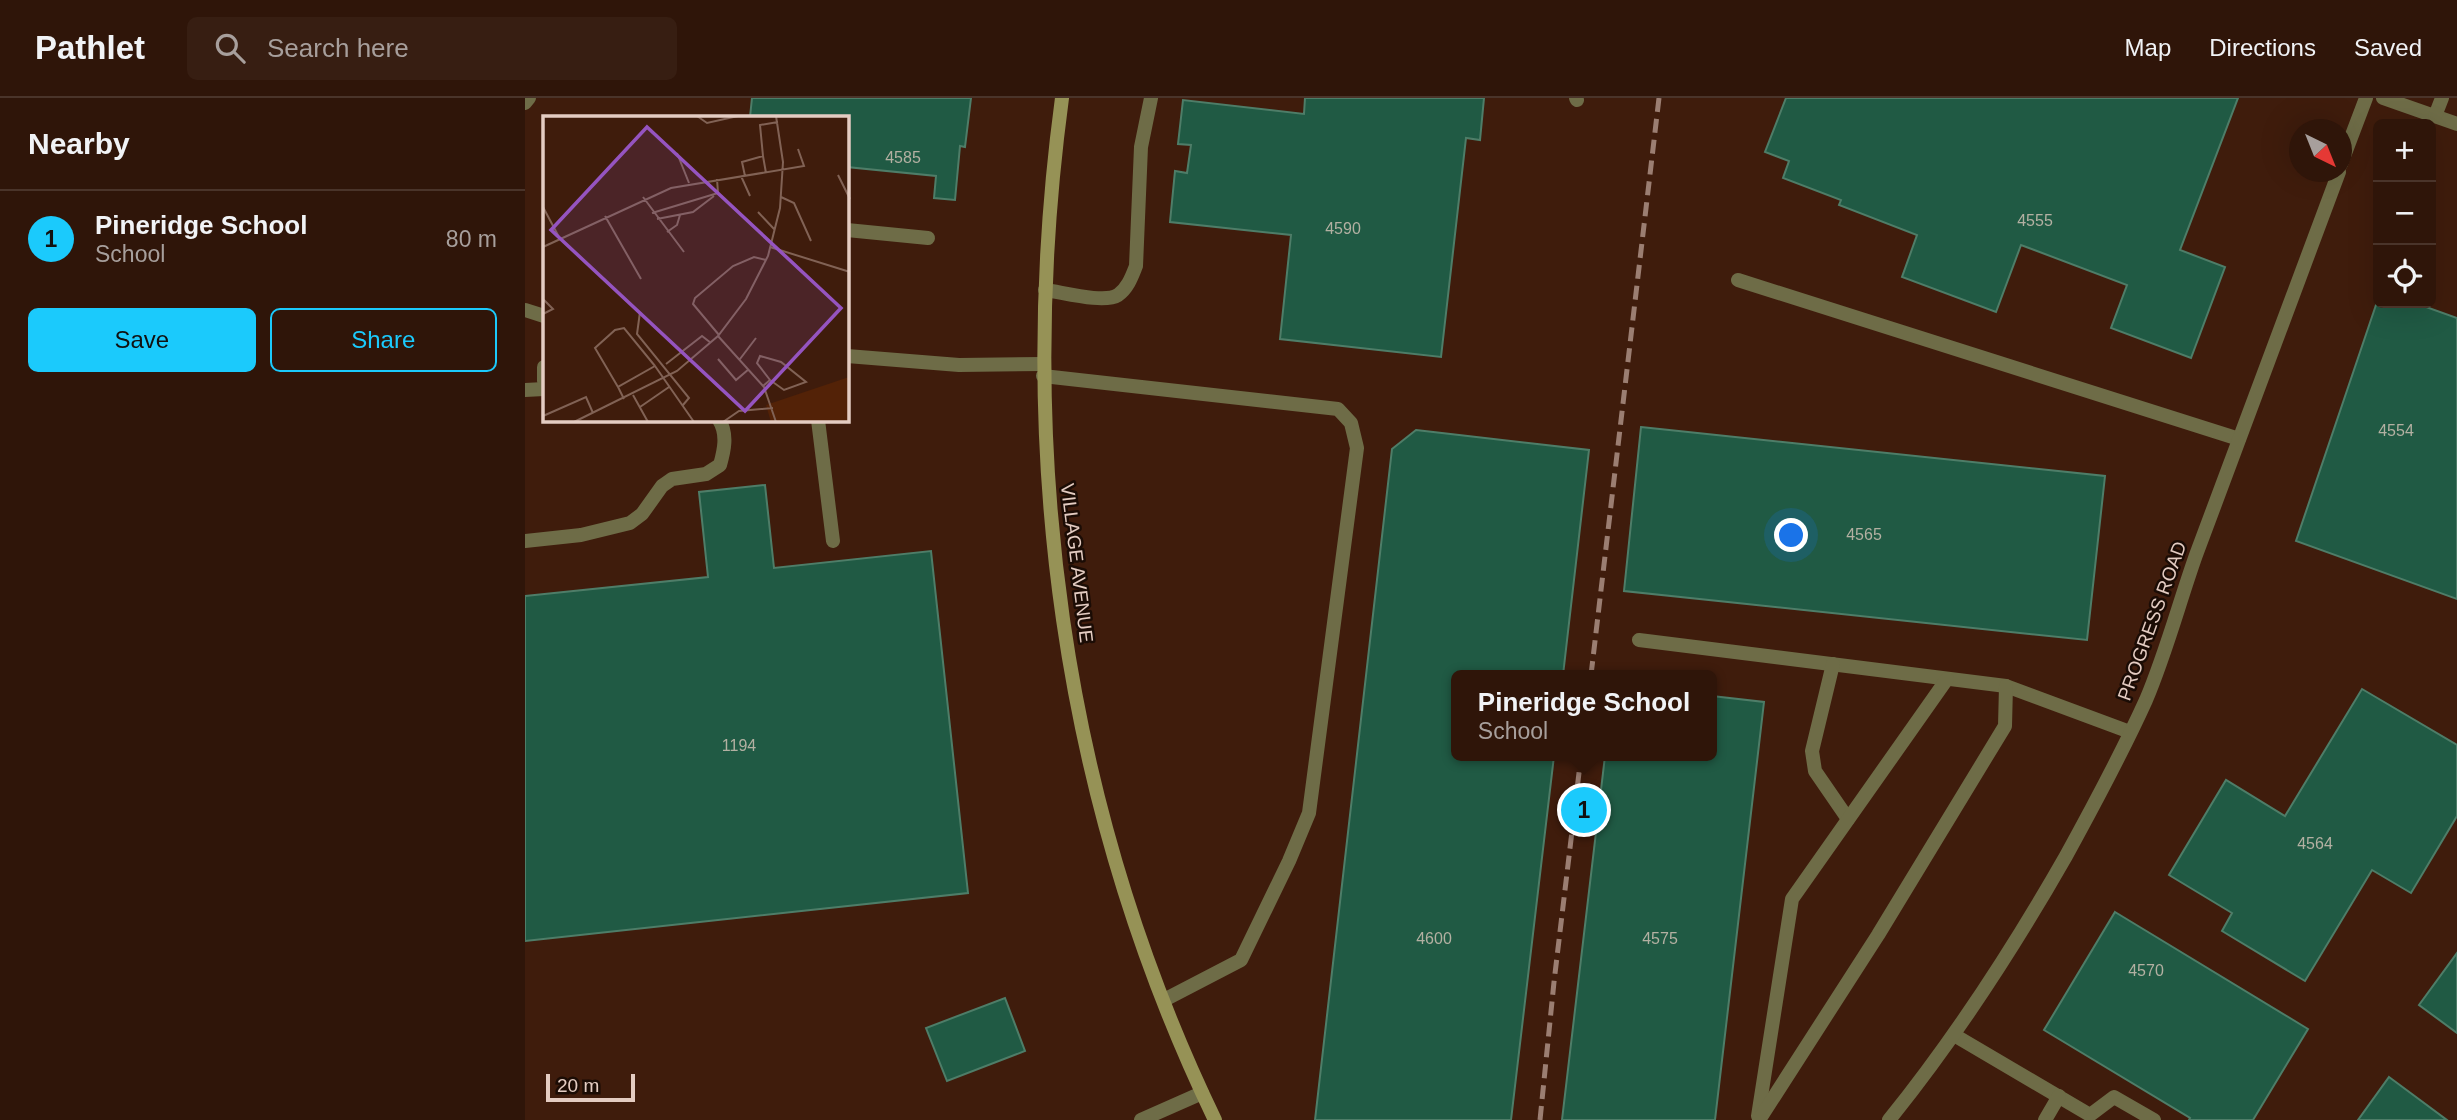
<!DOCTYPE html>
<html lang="en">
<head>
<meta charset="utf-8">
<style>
  body { margin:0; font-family:Helvetica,sans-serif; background:#371e12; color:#f1f3f6 }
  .controls { position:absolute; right:21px; top:21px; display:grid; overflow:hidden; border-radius:10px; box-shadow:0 7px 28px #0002 }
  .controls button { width:63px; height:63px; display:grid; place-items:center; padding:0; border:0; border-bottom:2px solid #4a342a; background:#2f1509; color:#f1f3f6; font:35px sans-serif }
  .compass { position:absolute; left:1764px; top:21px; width:63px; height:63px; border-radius:50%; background:#2f1509; box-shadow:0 7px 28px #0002; rotate:137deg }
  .scale { position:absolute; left:21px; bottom:18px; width:89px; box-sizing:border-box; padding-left:7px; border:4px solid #e4ccc2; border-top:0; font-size:19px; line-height:24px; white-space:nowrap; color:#e4ccc2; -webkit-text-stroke:5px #1b0c05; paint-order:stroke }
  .you { position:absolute; left:1267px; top:438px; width:24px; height:24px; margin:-18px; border:5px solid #fff; border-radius:50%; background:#1a73e8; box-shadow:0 0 0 10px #1a73e833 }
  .badge { display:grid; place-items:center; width:46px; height:46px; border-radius:50%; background:#1bcafc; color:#111; font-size:23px; font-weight:700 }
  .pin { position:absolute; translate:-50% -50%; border:4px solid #fff; box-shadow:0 2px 7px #0006 }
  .popup { position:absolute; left:926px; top:572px; width:266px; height:91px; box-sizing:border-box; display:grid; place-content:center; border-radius:10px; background:#2f1509; filter:drop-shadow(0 2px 5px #0005); font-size:23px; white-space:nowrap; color:#a79f9c }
  .popup b { font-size:26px; color:#f1f3f6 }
  .popup::after { content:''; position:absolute; left:50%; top:100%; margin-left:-14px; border:14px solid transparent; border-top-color:#2f1509 }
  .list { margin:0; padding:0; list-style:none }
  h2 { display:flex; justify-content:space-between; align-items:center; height:91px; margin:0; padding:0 28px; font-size:30px }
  h2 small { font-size:23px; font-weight:400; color:#a79f9c }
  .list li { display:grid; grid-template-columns:46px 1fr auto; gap:21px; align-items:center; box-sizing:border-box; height:98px; padding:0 28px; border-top:2px solid #4a342a }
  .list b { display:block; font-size:26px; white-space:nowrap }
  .list p { margin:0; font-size:23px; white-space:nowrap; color:#a79f9c }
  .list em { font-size:23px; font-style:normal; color:#a79f9c }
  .actions { display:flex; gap:14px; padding:21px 28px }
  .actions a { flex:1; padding:16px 0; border:2px solid #1bcafc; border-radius:10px; text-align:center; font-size:24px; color:#1bcafc }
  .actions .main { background:#1bcafc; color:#111 }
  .icon { flex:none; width:38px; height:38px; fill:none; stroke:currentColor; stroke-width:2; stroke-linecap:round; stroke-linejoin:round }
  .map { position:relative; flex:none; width:1932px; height:1022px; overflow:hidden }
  header { display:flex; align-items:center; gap:42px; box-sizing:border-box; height:98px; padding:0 35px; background:#2f1509; border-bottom:2px solid #4a342a }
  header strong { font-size:33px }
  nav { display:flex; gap:38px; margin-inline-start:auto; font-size:24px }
  .search { width:490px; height:63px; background:#371e12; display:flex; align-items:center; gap:18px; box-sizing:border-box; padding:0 24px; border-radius:10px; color:#a79f9c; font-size:26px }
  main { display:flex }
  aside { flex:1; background:#2f1509 }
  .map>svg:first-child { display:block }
  .building { fill:#205a44; stroke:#4e7d68; stroke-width:2 }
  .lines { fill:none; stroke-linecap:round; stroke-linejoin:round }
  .lane { stroke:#6e6c47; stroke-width:14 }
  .street { stroke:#6e6c47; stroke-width:14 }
  .secondary { stroke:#969256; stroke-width:14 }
  .rail { stroke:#9b7e72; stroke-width:5; stroke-dasharray:14 7; stroke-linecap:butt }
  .labels { text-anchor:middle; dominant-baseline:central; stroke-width:5; stroke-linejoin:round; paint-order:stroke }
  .number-label { font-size:16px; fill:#b3b0a2 }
  .street-label { font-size:19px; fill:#e4ccc2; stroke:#1b0c05 }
  .inset-road { fill:none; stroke:#816255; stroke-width:2 }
  .view { fill:#9554c0; fill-opacity:0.15; stroke:#9554c0; stroke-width:3.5 }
  .inset-edge { fill:none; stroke:#e4ccc2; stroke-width:3.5 }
</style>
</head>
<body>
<header>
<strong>Pathlet</strong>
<div class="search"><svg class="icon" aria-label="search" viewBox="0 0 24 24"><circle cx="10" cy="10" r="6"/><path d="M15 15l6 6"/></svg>Search here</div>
<nav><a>Map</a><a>Directions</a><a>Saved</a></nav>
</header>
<main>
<aside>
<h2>Nearby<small></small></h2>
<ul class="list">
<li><span class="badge">1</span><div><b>Pineridge School</b><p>School</p></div><em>80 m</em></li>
</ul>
<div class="actions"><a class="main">Save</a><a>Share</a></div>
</aside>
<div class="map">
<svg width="1932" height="1022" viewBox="0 0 1932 1022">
  <rect width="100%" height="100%" fill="#3f1c0c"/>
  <g class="building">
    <polygon points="227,0 446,0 440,49 435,48 430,102 409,100 411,78 322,69 322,19 225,19"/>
    <polygon points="780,0 959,0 955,42 941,40 916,259 755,241 766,137 645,124 650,73 662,75 666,47 653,46 658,2 779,16"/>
    <polygon points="1261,0 1713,0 1655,152 1700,169 1666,260 1586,230 1602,187 1496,147 1471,214 1377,179 1392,137 1314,107 1316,102 1258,80 1264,63 1240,54"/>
    <polygon points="1853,201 1853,205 1890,205 1932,220 1932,501 1771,443"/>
    <polygon points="1116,329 1580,378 1562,542 1099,493"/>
    <polygon points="891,332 1064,352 1038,577 931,577 931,658 1029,658 986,1022 790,1022 867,351"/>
    <polygon points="240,387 249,470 406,453 443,795 0,843 0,498 183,479 174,394"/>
    <polygon points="1837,591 1932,647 1932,718 1886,795 1847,772 1780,883 1697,833 1707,815 1644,777 1701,682 1760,718"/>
    <polygon points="1187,598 1239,604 1190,1022 1037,1022 1080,658 1187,658"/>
    <polygon points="1590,814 1783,931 1728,1022 1664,1022 1665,1020 1519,932"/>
    <polygon points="1932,855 1932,935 1894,907"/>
    <polygon points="480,900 500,953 422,983 401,930"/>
    <polygon points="1864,979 1922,1022 1833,1022"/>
  </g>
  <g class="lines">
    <g class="lane">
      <polyline points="1051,0 1052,2"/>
      <polyline points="1858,0 1932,26"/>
      <polyline points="0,5 4,0"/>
      <polyline points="1910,18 1917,0"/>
      <polyline points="322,132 403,140"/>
      <polyline points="1213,182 1714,341"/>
      <path d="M520,192C537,194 579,206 593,197C603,190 607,178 611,168L616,49L626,0"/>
      <polyline points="19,269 19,283"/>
      <polyline points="518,278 813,311 826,325 832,350 784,715 764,763 716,862 639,902"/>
      <polyline points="0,292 19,291"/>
      <polyline points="293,322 308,443"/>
      <path d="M0,443L56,437L105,425L117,416L137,388L147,381L181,376L195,367C199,353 203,336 194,322"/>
      <polyline points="1114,542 1481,588 1605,634"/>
      <polyline points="1308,566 1287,653 1290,673 1323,721"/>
      <polyline points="1429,937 1565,1017 1589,999 1629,1022"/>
      <polyline points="1233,1018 1267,801 1422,581"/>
      <polyline points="1234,1022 1353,837 1480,628 1481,588"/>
      <polyline points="1520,1022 1534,998"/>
    </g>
    <g class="street">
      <polyline points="1816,66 1841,0"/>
      <polyline points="0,212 19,218"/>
      <polyline points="322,258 434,267 518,266"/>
      <polyline points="616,1022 677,995"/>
      <path d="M1364,1022C1431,939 1488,851 1541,758C1569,707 1597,655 1621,602C1641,555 1654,505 1671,457C1719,329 1766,201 1814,74"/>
    </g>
    <path class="secondary" d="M537,0C490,349 536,703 690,1022"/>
    <g class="rail">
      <polyline points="1066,577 1134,0"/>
      <polyline points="1015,1022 1029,884 1056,658"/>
    </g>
  </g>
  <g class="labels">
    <g class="number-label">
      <text x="378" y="59">4585</text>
      <text x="1510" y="122">4555</text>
      <text x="818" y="130">4590</text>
      <text x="1871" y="332">4554</text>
      <text x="1339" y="436">4565</text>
      <text x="214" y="647">1194</text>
      <text x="1790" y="745">4564</text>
      <text x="909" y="840">4600</text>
      <text x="1135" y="840">4575</text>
      <text x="1621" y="872">4570</text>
    </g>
    <g class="street-label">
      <text transform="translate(552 465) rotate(83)">VILLAGE AVENUE</text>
      <text transform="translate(1627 523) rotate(-70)">PROGRESS ROAD</text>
    </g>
  </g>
  <g transform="translate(18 18)">
    <rect width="306" height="306" fill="#3f1c0c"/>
    <path d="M306,261V306H228L223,289Z" fill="#532207"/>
    <path class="inset-road" d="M154,0L164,7L195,0M134,37L146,67M220,40L217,9L235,6M295,59L307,83M198,60L207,80M202,60L199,46L220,40L223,57M100,81L141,136M238,81L251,87L268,125M0,91L17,123M215,96L232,114M109,97L175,77L174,63M62,100L98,163M114,103L150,96L171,80M124,116L134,109L137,99M0,131L128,72L261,50L255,33M227,131L307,156M0,183L10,193L0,198M97,196L94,218L146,282L140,289M176,219L150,188L152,182L190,150L211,141L223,144M175,220L221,271L233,306M175,243L193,264L206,253M197,243L213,222M123,248L159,220L168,227M220,270L227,264L214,247L217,240L238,246L263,266L241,274L227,264M75,271L52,232L72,214L81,212L112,250M90,279L105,306M81,283L75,271L112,250L151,306M97,291L126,271M0,300L43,281L50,297M31,306L134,255L175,220L203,183L225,140L237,92L240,46L233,0M180,306L196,295L230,292"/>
    <path class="view" d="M104,11L298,192L202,295L8,114Z"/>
    <rect width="306" height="306" class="inset-edge"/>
  </g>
</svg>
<div class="controls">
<button>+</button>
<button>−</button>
<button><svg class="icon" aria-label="locate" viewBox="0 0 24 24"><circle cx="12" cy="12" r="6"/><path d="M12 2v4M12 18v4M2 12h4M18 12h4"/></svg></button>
</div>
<svg class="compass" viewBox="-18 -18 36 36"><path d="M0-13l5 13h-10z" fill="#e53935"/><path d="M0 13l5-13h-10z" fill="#a79f9c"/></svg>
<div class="scale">20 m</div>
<div class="you"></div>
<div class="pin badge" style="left:1059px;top:712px">1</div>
<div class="popup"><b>Pineridge School</b>School</div>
</div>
</main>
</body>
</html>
